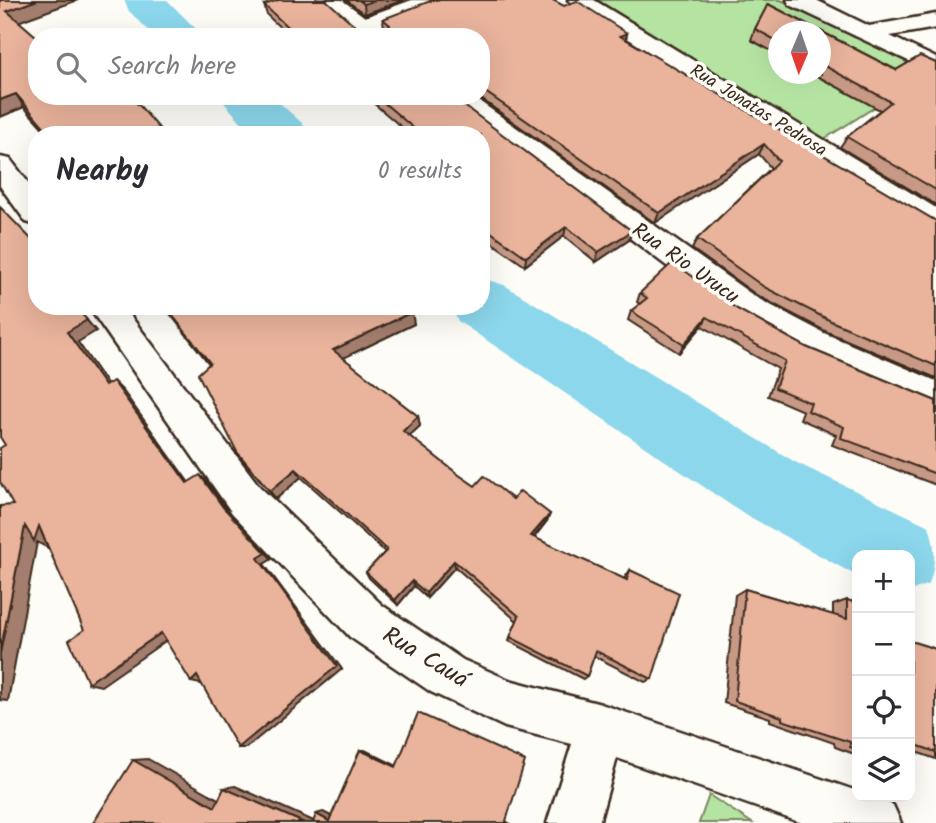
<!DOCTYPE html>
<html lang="en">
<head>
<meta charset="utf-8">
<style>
  body { margin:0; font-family:Kalam,sans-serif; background:#f2f2f3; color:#2b2b33 }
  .controls { position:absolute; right:21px; bottom:21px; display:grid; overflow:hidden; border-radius:14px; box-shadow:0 7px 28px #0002 }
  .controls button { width:63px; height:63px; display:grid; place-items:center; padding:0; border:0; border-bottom:2px solid #e1e1e2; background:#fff; color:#2b2b33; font:35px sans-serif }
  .compass { position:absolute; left:768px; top:21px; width:63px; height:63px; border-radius:50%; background:#fff; box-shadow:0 7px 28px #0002; rotate:182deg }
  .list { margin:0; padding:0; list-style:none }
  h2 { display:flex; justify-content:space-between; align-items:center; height:91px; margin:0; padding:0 28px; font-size:30px }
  h2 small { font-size:23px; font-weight:400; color:#7c7c81 }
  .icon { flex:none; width:38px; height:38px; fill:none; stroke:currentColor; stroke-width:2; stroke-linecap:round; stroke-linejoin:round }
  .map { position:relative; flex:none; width:936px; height:823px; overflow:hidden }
  .search { position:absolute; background:#fff; box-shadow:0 7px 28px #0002; left:28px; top:28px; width:462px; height:77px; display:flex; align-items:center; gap:18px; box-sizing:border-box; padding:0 24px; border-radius:28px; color:#7c7c81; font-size:26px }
  .panel { position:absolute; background:#fff; box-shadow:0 7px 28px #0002; left:28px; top:126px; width:462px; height:189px; border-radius:28px }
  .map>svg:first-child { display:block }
  .green { fill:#b5e3a2; stroke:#788660; stroke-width:2; fill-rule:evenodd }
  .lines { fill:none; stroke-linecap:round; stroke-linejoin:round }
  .river { fill:#8cd7ec; fill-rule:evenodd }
  .minor-casing { stroke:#3b2a1e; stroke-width:5 }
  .minor { fill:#fdfcf7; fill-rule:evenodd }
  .wall { fill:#c89a86; stroke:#3b2a1e; stroke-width:2 }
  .shaded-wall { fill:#a37d6d; stroke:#3b2a1e; stroke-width:2 }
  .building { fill:#e9b39c; stroke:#3b2a1e; stroke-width:2 }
  .labels { text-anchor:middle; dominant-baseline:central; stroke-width:7; stroke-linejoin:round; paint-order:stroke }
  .far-street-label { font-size:18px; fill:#3b2a1e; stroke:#fdfcf7 }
  .street-label { font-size:21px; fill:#3b2a1e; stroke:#fdfcf7 }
  .near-street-label { font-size:24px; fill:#3b2a1e; stroke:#fdfcf7 }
</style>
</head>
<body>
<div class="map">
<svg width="936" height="823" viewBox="0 0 936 823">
  <rect width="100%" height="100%" fill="#fdfcf7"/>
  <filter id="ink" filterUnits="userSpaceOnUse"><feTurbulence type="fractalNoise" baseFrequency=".0143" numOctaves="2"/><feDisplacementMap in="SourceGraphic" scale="14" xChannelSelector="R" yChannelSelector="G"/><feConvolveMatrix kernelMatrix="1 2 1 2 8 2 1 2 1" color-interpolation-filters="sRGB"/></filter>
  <g filter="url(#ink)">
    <g class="green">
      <path d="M592,0H781L929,73L824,139ZM778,32H820V74H778Z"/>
      <polygon points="709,795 752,823 699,823"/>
    </g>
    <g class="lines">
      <g class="river">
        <polygon points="124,0 167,0 204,37 155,37 129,11"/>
        <polygon points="218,96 272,96 302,123 309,135 253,135"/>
        <path d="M481,278L504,285L795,462L929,526C936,547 936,563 929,584L910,591V555H857V576L741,512L458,321L451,306H481Z"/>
      </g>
      <defs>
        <g id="minor">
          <polygon points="317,0 342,0 365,17 412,0 443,0 440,5 379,28 389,37 362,37"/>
          <polygon points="568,0 594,0 936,208 936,233 925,229"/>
          <polygon points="787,0 816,0 869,26 936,14 936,28 890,36 936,58 936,74 790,5"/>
          <polygon points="442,96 472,96 757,298 824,333 936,381 936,412 800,353 733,316"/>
          <polygon points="0,157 10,159 37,194 37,225 26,222 0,186"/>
          <polygon points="88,306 123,306 260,487 382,605 463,660 509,680 601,704 857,791 857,797 873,797 893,805 901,823 802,823 617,758 599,823 547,823 572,744 505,727 431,692 350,637 232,513"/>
        </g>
      </defs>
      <use href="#minor" class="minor-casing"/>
      <use href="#minor" class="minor"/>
    </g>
    <g class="wall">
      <polygon points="346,0 404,0 365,14"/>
      <polygon points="768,4 896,70 920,56 936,63 936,205 840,147 847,137 880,110 813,74 821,74 821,32 779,32 779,55 751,40 755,29"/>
      <polygon points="264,5 359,29 384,29 383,19 564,6 627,33 626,40 936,221 936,378 825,331 758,296 692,249 697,239 771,168 759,154 655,223 477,96 481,96 481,37 290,37 267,15"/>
      <polygon points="20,22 37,96 165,135 49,135 24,107 0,117"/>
      <polygon points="365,96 451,96 629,240 596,262 564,236 525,266 481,235 481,135 411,135"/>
      <polygon points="640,293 737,309 806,347 936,401 936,485 832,445 836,435 800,419 803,411 768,396 778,369 702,326 679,353 628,320 631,311 640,304 637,302"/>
      <polygon points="164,306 407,306 414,324 343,358 418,416 420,426 409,436 459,475 475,486 513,499 550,514 547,521 534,538 624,579 630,570 652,679 645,682 594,656 587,676 583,679 509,641 517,621 455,567 427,598 414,586 398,605 369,578 366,572 385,552 301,477 276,499 244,461 237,452 209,364"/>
      <polygon points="745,589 833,615 833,605 847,600 857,603 857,755 835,747 834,743 770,721 770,718 724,703 735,595"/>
      <polygon points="910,641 936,649 936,759 910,750"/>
    </g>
    <g class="shaded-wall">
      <polygon points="37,0 78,0 15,23 7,11"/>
      <polygon points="375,0 404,0 365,14 364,4"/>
      <polygon points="627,33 625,43 620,36"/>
      <polygon points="16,94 24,107 0,117 0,100"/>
      <polygon points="764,144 759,154 655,223 659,213"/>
      <polygon points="566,227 564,236 525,266 526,257"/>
      <polygon points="632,231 629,240 596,262 598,252"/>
      <polygon points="75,306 96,331 78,342 115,396 105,386 67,332"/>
      <polygon points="412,312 414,324 337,361 333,350"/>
      <polygon points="707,317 702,326 679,353 684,344"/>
      <polygon points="113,381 123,391 195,491 187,483"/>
      <polygon points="418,416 420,426 405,440 403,431"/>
      <polygon points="296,469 301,477 276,499 270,491"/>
      <polygon points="200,475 208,483 230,515 272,559 264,564 342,669 246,748 238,748 258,558"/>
      <polygon points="550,514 547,521 529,543 531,536"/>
      <polygon points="25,526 39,526 48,548 37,542 8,701 0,700 0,653"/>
      <polygon points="454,561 455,567 427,598 426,593"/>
      <polygon points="412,581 414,586 398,605 395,600"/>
      <polygon points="161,633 171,637 101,686 88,683"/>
      <polygon points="197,676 207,679 200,684 191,682"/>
      <polygon points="360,750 365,750 399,767 396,767"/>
      <polygon points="148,759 227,804 215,807 133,760"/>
      <polygon points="235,786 318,823 304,823 224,788"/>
      <polygon points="323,812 335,818 329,821 316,814"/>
    </g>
    <g class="building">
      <polygon points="0,0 37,0 7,11 37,37 37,96 127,96 139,105 165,135 51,135 16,94 0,100"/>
      <polygon points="278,0 326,0 359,29 388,29 390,25 383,19 433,0 553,0 564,6 577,1 627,33 620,36 936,221 936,366 833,322 764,287 697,239 779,161 764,144 659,213 481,89 481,37 298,37 264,5"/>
      <polygon points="359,0 375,0 364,4"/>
      <polygon points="768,4 896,70 920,56 936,63 936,190 847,137 891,102 821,64 821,32 779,32 779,42 755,29"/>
      <polygon points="376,96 451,96 632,231 598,252 566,227 526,257 481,225 481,135 416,135 413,133 417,131"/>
      <polygon points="0,207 37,245 37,306 75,306 87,320 67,332 105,386 113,381 187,483 200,475 223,507 266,553 258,558 337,666 238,748 197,676 191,682 161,633 88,683 69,640 84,630 39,526 34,541 25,526 0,653 0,506 13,505 0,482 0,448 5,445 0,437"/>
      <polygon points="673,262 737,309 806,347 936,401 936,474 841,438 844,427 808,411 811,403 775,388 785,361 707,317 684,344 631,311 647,298 640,293"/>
      <polygon points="165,306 407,306 412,312 333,350 418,416 403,431 459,475 475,486 484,476 513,499 520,491 550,514 531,536 627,580 630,570 679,593 652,679 596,651 587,676 510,637 519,616 454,561 426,593 412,581 395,600 366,572 387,550 296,469 270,491 237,452 198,374 210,363"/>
      <polygon points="745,589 847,619 847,600 857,603 857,749 850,747 850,742 782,720 782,717 735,701"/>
      <polygon points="910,641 936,649 936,752 910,743"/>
      <polygon points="418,713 525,761 506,821 509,823 313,823 316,814 329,821 360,750 396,767"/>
      <polygon points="133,760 215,807 224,788 304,823 93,823"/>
    </g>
  </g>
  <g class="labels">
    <g class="far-street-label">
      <text transform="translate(758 111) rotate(32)">Rua Jonatas Pedrosa</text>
    </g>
    <g class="street-label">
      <text transform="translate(685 264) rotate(35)">Rua Rio Urucu</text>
    </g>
    <g class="near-street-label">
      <text transform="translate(425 658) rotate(31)">Rua Cauá</text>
    </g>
  </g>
</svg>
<div class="controls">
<button>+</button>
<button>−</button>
<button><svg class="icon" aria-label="locate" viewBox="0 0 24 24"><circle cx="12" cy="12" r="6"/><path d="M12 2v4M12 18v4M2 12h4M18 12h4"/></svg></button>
<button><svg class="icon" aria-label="layers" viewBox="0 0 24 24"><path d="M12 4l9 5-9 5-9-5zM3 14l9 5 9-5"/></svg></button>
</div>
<svg class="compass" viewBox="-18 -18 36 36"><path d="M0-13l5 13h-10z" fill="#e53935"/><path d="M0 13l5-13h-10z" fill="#7c7c81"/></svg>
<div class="search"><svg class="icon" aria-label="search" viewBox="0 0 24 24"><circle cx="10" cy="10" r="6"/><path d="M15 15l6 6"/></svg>Search here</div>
<section class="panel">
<h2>Nearby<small>0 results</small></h2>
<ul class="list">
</ul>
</section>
</div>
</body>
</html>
